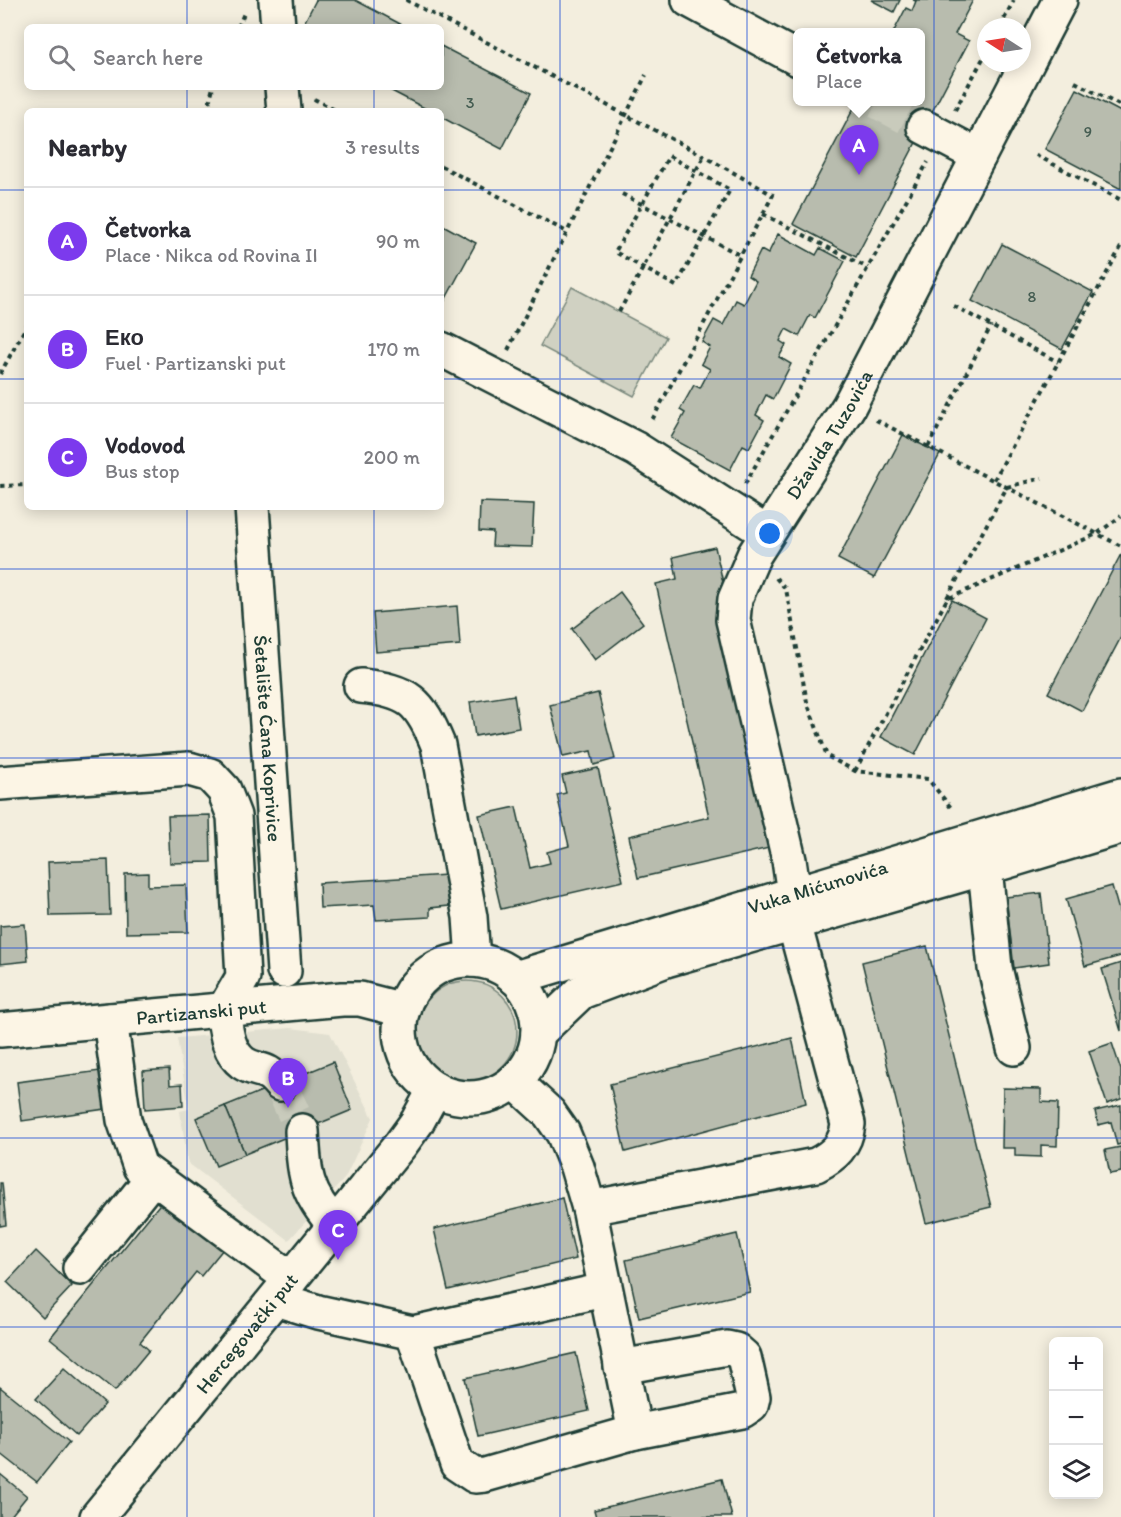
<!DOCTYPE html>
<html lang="en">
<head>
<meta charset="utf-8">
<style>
  body { margin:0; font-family:Itim,sans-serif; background:#f7f7f7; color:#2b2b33 }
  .controls { position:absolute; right:18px; bottom:18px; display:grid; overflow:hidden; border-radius:9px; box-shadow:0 3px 15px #0003 }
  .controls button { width:54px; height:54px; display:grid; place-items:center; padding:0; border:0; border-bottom:2px solid #e1e1e2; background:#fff; color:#2b2b33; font:30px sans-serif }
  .compass { position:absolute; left:977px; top:18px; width:54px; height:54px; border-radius:50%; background:#fff; box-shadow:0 3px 15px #0003; rotate:282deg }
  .you { position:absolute; left:770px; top:534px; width:21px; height:21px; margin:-15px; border:4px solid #fff; border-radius:50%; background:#1a73e8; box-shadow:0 0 0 9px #1a73e833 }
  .badge { display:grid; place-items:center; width:39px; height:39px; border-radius:50%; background:#7c3aed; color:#fff; font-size:20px; font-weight:700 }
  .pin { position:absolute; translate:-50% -50px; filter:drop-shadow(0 2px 3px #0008) }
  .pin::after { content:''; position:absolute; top:32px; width:21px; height:18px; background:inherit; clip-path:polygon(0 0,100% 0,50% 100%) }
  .popup { position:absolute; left:793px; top:28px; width:132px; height:78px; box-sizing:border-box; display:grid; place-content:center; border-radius:9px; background:#fff; filter:drop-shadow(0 2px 4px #0005); font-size:20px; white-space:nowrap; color:#7c7c81 }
  .popup b { font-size:22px; color:#2b2b33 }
  .popup::after { content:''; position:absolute; left:50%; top:100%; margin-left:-12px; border:12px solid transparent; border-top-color:#fff }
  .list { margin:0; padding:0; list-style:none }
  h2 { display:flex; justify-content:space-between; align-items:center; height:78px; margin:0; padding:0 24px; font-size:26px }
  h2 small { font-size:20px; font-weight:400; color:#7c7c81 }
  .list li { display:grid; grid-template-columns:39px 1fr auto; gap:18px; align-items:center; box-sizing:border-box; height:108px; padding:0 24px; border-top:2px solid #e1e1e2 }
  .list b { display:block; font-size:22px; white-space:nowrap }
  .list p { margin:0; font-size:20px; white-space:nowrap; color:#7c7c81 }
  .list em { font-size:20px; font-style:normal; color:#7c7c81 }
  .icon { flex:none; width:33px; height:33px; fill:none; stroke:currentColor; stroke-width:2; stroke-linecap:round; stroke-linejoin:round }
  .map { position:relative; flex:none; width:1121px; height:1517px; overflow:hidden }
  .search { position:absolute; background:#fff; box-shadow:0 3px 15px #0003; left:24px; top:24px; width:420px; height:66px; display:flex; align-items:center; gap:15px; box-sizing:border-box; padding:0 21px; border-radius:9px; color:#7c7c81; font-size:22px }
  .panel { position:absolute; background:#fff; box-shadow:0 3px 15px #0003; left:24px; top:108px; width:420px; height:402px; border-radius:9px }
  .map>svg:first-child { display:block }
  .built { fill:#e1dfd0 }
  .green { fill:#d0d1c2; stroke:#78877b; stroke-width:1.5 }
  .building { fill:#b8bcae; stroke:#1f3d34; stroke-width:1.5 }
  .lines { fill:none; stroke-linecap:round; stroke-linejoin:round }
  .minor-tunnel { stroke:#c9cbbc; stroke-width:33; stroke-dasharray:33 16; stroke-linecap:butt }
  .minor-casing { stroke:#1f3d34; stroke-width:38 }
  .major-casing { stroke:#1f3d34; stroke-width:38 }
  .path { stroke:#1f3d34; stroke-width:4; stroke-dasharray:4.5 4.5; stroke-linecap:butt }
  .minor { stroke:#fcf5e5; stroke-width:33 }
  .major { stroke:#fcf5e5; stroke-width:33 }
  .grid { fill:none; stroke:#1d4ed8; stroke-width:1.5; stroke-opacity:0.55 }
  .labels { text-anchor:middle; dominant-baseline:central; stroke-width:4.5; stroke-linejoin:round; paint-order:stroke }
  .number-label { font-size:16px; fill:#455d52 }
  .street-label { font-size:20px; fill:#1f3d34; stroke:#fcf5e5 }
</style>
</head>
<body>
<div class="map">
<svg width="1121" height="1517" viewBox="0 0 1121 1517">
  <rect width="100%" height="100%" fill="#f3eede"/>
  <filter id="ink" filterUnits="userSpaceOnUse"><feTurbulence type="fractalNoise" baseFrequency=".0167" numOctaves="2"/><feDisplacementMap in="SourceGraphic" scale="12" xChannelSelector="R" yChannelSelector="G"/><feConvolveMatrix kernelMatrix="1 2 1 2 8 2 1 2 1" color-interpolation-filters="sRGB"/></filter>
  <g filter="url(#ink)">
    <polygon class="built" points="291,1028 330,1033 373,1118 345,1178 289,1240 188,1163 180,1111 189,1109 177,1038"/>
    <g class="green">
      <polygon points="572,287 666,337 634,396 540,346"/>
      <circle cx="467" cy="1031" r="50"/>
    </g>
    <g class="building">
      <polygon points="316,0 355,0 406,27 302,27"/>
      <polygon points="871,0 900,0 894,12"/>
      <polygon points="913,0 973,0 955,34 969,41 856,257 793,224 857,102 920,102 920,33 893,33 906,8 912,11 916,1"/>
      <polygon points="441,46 531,93 502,149 441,117 441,111 430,111 384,87 441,87"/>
      <polygon points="1077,89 1121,112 1121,189 1045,149"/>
      <polygon points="441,224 476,243 444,302 441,300"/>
      <polygon points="778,234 816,255 820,248 845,261 815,318 810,315 799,336 786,329 780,341 786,345 779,357 791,364 773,399 766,395 756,415 764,420 749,448 743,445 730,470 671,438 685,413 680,410 694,385 700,388 710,369 701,364 710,347 702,342 714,320 723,325 736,300 744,304 756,281 748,276 761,250 768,254"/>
      <polygon points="1002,244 1093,292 1062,349 972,301"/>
      <polygon points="903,435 940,454 874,578 838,559"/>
      <polygon points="480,502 534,504 532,547 492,546 493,532 479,531"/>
      <polygon points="715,547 782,845 638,878 629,836 709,817 656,584 677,579 673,557"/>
      <polygon points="1121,554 1121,637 1082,711 1048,693"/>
      <polygon points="620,592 643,623 595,660 572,629"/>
      <polygon points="952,600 986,618 915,755 881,737"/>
      <polygon points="457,606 460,645 376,652 373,613"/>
      <polygon points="598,693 615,759 594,765 591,751 563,757 550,705"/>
      <polygon points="514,695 519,728 475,736 470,702"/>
      <polygon points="598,768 623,881 501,909 479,815 516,807 530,868 550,863 547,852 569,846 557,795 566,793 562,776"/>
      <polygon points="210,815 211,862 170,863 168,816"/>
      <polygon points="108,860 110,915 50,916 48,862"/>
      <polygon points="148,873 148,886 186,885 188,932 126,933 125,874"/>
      <polygon points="447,875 449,906 430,908 430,917 376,920 374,905 320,908 319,883"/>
      <polygon points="1112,886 1121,918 1121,956 1085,966 1066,899"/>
      <polygon points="1041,893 1049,963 1014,968 1006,897"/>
      <polygon points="25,924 28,961 0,964 0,926"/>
      <polygon points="927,946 991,1207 926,1223 862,962"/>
      <polygon points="1121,963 1121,1031 1102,969"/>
      <polygon points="792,1038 806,1103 625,1152 610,1084"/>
      <polygon points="1112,1043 1121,1070 1121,1099 1107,1104 1089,1051"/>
      <polygon points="333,1062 352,1110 245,1154 225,1106"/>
      <polygon points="169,1069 170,1085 182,1084 183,1106 145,1109 143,1071"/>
      <polygon points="100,1071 105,1109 22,1121 17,1082"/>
      <polygon points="1003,1088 1041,1089 1041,1102 1058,1103 1057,1146 1041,1145 1041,1157 1015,1156 1015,1148 1002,1148"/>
      <polygon points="1121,1105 1121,1144 1117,1145 1111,1122 1098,1125 1095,1111"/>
      <polygon points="225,1106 245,1154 216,1166 196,1118"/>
      <polygon points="1121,1147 1121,1172 1110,1174 1105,1150"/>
      <polygon points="0,1183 2,1183 6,1225 0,1226"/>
      <polygon points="168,1194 228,1243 201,1276 196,1272 140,1342 149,1350 115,1391 50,1338"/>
      <polygon points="562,1198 576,1259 448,1290 434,1229"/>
      <polygon points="737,1234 750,1292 639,1318 626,1260"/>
      <polygon points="36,1251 72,1286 43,1317 7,1282"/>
      <polygon points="576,1353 589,1411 478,1436 465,1378"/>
      <polygon points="64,1368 105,1404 77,1436 36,1399"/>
      <polygon points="0,1387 69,1442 37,1482 0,1453"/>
      <polygon points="0,1474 27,1496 10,1517 0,1517"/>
      <polygon points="722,1479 732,1517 596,1517 594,1510"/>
    </g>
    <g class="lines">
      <g class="minor-tunnel">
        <polyline points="877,102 924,127"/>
        <polyline points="280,1084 302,1131"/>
      </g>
      <defs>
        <g id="minor">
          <polyline points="276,0 278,27"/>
          <polyline points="689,0 798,59"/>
          <polyline points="282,87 284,111"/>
          <polyline points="924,127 979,156"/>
          <polyline points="441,349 636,449 767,533"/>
          <path id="s1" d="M252,507L284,971"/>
          <path d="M361,686C409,691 420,701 438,745L470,917L473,960"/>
          <path d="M0,783L189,769L210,775L224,790L234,816L243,977L223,1011C226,1029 227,1051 243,1063C258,1073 265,1065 280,1084"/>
          <polyline points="985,868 995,968 1014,1048"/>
          <path id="s2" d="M794,894L789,860L733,620L735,599L754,555L849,406L1060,0"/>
          <polyline points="110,1020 124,1120 140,1167 291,1279"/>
          <path id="s3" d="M0,1030L342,999H360L403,1010"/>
          <polyline points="514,1081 549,1113 563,1133 577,1167 589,1208 635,1432"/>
          <path d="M302,1131C304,1173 305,1193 335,1225"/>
          <path d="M589,1208L816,1165C834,1156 846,1145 848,1124L794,923"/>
          <polyline points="80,1268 153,1177"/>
          <polyline points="276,1299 318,1312 413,1333 604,1290"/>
          <polyline points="413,1333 457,1464 475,1476 485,1475 635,1432 742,1411 751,1405 753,1397 744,1357 736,1350 727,1348 621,1367"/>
        </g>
        <g id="major">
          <circle cx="469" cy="1029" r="69"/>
          <path id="s4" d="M515,978L1121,795"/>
          <polyline points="538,1033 581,992 666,960 985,868 1121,827"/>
          <path id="s5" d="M97,1517L401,1144L417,1122L435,1089"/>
        </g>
      </defs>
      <use href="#minor" class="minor-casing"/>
      <use href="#major" class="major-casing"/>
      <g class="path">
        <polyline points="406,0 704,156 773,195 651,422"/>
        <polyline points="238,27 245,11"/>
        <polyline points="1000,27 1014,0"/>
        <polyline points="1075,82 1121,106"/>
        <polyline points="314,99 337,111"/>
        <polyline points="955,110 986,53"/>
        <polyline points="207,111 213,87"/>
        <polyline points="1036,155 1121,200"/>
        <polygon points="669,156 730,190 676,286 615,252"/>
        <polyline points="441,166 567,232"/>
        <polyline points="622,194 740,255"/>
        <polyline points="763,214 868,268"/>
        <polyline points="954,306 1058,362"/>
        <polyline points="619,312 704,156"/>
        <polyline points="508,350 646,75"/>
        <polyline points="0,374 27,325"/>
        <polyline points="876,420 1121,546"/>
        <polyline points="928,447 991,326"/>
        <polyline points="994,480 1121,247"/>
        <polyline points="745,484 928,162"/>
        <polyline points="0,486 27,485"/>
        <polyline points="776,578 786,589 807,702 827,756 855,771 928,779 952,809"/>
        <polyline points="947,598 1007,487 1042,478"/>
        <polyline points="855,771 947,599 1097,534 1121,516"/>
      </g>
      <use href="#minor" class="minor"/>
      <use href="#major" class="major"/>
    </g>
  </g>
  <path class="grid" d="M187,0V27M374,0V27M560,0V1517M747,0V1517M934,0V1517M187,87V111M374,87V111M0,190H27M441,190H1121M0,379H27M441,379H1121M187,507V1517M374,507V1517M0,569H1121M0,758H1121M0,948H1121M0,1138H1121M0,1327H1121"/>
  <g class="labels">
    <g class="number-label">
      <text x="470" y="102">3</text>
      <text x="1088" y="131">9</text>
      <text x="1032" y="296">8</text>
    </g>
    <g class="street-label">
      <text stroke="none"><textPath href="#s2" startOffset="492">Džavida Tuzovića</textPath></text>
      <text stroke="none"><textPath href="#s1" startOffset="232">Šetalište Ćana Koprivice</textPath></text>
      <text stroke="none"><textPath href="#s4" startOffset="316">Vuka Mićunovića</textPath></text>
      <text stroke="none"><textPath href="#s3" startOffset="202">Partizanski put</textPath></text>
      <text stroke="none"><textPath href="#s5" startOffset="237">Hercegovački put</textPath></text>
    </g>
  </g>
</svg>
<div class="controls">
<button>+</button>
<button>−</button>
<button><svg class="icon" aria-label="layers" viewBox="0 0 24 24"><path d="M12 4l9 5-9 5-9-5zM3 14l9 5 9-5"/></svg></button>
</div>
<svg class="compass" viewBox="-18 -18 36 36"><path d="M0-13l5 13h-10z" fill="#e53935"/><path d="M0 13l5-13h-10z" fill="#7c7c81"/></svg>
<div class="you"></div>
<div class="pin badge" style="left:859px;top:175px">A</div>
<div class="popup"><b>Četvorka</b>Place</div>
<div class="pin badge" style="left:288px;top:1108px">B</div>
<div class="pin badge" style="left:338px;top:1260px">C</div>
<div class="search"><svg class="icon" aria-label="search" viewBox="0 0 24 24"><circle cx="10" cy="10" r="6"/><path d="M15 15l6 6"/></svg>Search here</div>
<section class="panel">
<h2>Nearby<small>3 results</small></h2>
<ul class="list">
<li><span class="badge">A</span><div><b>Četvorka</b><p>Place · Nikca od Rovina II</p></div><em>90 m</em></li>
<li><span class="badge">B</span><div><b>Еко</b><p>Fuel · Partizanski put</p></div><em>170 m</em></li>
<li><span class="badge">C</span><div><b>Vodovod</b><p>Bus stop</p></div><em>200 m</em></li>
</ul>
</section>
</div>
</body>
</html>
